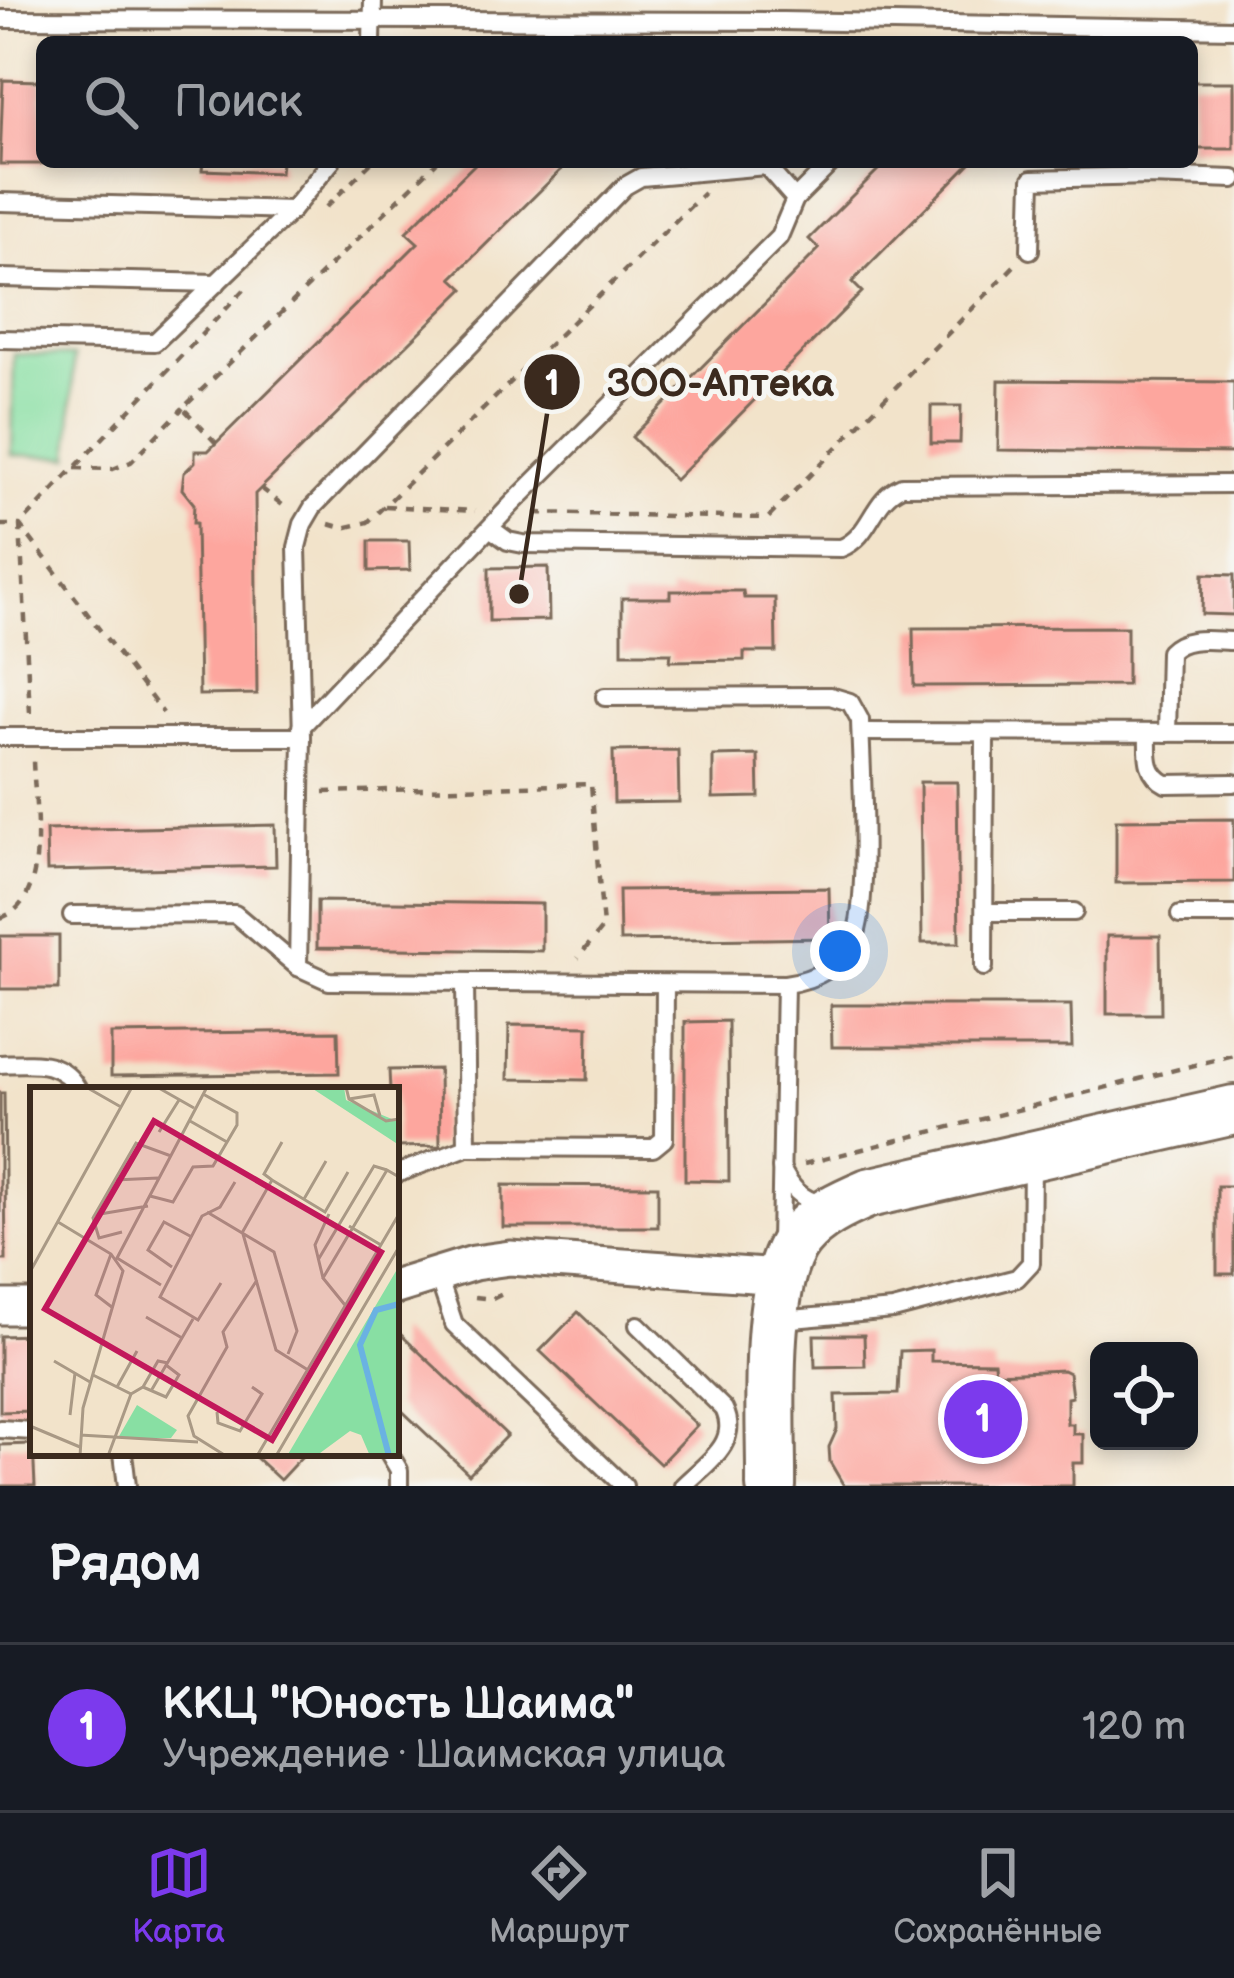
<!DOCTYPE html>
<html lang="ru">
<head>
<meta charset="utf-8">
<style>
  body { margin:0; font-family:"Balsamiq Sans",sans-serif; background:#242831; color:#f1f3f6 }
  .controls { position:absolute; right:36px; bottom:36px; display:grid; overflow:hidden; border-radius:18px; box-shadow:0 6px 18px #0003 }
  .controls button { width:108px; height:108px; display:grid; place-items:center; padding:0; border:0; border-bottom:3px solid #363941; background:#171b24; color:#f1f3f6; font:60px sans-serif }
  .you { position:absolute; left:840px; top:951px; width:42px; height:42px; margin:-30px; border:9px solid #fff; border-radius:50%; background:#1a73e8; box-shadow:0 0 0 18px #1a73e833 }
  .badge { display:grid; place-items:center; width:78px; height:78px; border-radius:50%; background:#7c3aed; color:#fff; font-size:39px; font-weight:700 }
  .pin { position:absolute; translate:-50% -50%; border:6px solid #fff; box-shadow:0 3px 12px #0006 }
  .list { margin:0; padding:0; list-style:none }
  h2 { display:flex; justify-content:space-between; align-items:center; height:156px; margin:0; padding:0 48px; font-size:51px }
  h2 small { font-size:39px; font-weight:400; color:#9ea1a6 }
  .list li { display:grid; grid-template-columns:78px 1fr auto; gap:36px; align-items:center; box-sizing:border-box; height:168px; padding:0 48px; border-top:3px solid #363941 }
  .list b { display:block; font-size:45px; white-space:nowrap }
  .list p { margin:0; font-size:39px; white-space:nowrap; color:#9ea1a6 }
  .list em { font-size:39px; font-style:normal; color:#9ea1a6 }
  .icon { flex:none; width:66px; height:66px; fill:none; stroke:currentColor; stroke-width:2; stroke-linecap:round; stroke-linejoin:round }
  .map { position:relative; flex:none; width:1234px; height:1486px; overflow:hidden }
  .search { position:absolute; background:#171b24; box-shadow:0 6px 18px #0003; left:36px; right:36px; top:36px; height:132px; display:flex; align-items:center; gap:30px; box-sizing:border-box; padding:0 42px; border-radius:18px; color:#9ea1a6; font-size:45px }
  .sheet { height:324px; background:#171b24 }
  nav { display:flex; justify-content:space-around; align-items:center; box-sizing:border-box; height:168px; border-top:3px solid #363941; background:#171b24; font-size:33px; color:#9ea1a6 }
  nav a { display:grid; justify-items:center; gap:6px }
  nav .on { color:#7c3aed }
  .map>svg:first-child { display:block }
  .green { fill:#88dfa3; stroke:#628460; stroke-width:3 }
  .building { fill:#fda69e }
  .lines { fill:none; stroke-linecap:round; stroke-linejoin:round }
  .lane-casing { stroke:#7b6b5a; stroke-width:22 }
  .street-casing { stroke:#7b6b5a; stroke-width:39 }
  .secondary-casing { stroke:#7b6b5a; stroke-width:54 }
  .path { stroke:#7b6b5a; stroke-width:4.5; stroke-dasharray:9 9; stroke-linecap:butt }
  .lane { stroke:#fff; stroke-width:16 }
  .street { stroke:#fff; stroke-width:33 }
  .secondary { stroke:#fff; stroke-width:48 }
  .inset-river { fill:none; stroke:#6ab2e2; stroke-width:6 }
  .inset-road { fill:none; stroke:#a99985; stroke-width:3 }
  .view { fill:#c2185b; fill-opacity:0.15; stroke:#c2185b; stroke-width:6 }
  .inset-edge { fill:none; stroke:#3b2a1e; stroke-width:6 }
  .leader { fill:none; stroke:#3b2a1e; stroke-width:4.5 }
  .callout-dot { fill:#3b2a1e; stroke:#f6f6f2; stroke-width:4.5 }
  .mark-label { font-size:36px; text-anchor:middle; font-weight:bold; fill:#fff }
  .callout-label { font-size:39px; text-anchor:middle; font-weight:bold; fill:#3b2a1e; stroke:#f6f6f2; stroke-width:10; stroke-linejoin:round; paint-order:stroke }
</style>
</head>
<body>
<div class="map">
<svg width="1234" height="1486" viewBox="0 0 1234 1486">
  <rect width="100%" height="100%" fill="#f6f6f2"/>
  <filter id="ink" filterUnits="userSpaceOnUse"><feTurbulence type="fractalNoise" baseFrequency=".00833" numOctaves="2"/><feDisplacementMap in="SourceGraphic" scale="24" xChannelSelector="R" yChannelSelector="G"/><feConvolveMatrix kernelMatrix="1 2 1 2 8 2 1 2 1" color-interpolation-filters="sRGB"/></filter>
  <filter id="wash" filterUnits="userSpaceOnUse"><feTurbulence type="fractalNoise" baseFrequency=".004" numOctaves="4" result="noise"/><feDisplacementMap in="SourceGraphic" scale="48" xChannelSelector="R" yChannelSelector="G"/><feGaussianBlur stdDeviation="2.7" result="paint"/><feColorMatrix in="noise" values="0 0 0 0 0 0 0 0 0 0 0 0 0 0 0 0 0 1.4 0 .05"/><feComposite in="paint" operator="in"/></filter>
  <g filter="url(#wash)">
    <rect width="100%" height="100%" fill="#f2e3ca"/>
    <polygon class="green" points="14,354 74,356 70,457 12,455"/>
    <g id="blocks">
      <g class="building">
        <polygon points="3,80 42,81 42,164 0,164"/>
        <rect x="1192" y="82" width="42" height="67"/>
        <polygon points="203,162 281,162 280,173 202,170"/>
        <polygon points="477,162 569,162 452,278 464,289 255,494 257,694 199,695 196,523 193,523 194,504 182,489 184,473 195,462 195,451 208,451 418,243 406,232"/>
        <polygon points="886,162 971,162 852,282 862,292 675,480 632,437 819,249 809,239"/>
        <polygon points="999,380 1234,382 1234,453 998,450"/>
        <polygon points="931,406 961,406 960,443 931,443"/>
        <polygon points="369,541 409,541 410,570 369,571"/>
        <polygon points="548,567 549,620 489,621 489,568"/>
        <polygon points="1203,574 1234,575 1234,615 1202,614"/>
        <polygon points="670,591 743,591 744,598 775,598 776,652 744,652 744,660 670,661 671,653 622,653 622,598 670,598"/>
        <polygon points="1127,627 1127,685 914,686 913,628"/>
        <polygon points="678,750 679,802 614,803 613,751"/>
        <polygon points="758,755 759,797 713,798 713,756"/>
        <polygon points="920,782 957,782 959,943 922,943"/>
        <polygon points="1234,819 1234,882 1116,883 1116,820"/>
        <polygon points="275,825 276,866 47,871 46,830"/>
        <polygon points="829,888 830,938 620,941 619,890"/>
        <polygon points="317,901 542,904 542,951 317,948"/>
        <rect x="0" y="936" width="59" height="53"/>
        <polygon points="1107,936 1160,936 1161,1014 1107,1014"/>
        <polygon points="831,1005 1071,1005 1072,1047 832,1047"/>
        <polygon points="728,1021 729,1181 685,1180 685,1022"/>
        <polygon points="509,1025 588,1026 587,1080 508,1079"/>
        <polygon points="338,1031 339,1073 111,1076 111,1034"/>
        <polygon points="439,1069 440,1146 396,1147 396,1090 390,1090 389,1070"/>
        <polygon points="0,1093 4,1093 6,1260 0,1260"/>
        <polygon points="503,1185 658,1186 658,1227 503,1227"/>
        <rect x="1217" y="1186" width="17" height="88"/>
        <polygon points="578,1312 697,1425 660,1464 540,1351"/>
        <polygon points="396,1330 507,1435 469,1474 396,1405"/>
        <polygon points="33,1335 33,1411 0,1412 0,1336"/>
        <polygon points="814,1335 864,1335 865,1366 815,1367"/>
        <polygon points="931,1350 931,1361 994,1362 995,1373 1063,1370 1069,1373 1072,1397 1067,1398 1067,1424 1073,1424 1073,1434 1083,1434 1083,1463 1073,1463 1073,1486 844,1486 830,1462 829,1447 837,1429 836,1395 898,1394 900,1351"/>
        <polygon points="33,1444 35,1486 0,1486 0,1445"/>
        <polygon points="251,1453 305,1453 280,1480"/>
      </g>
    </g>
  </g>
  <g filter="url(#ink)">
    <use href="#blocks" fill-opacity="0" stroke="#7b6b5a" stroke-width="3"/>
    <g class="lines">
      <defs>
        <g id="lane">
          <polyline points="0,19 783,21 1234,29"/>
          <polyline points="372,42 373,0"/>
          <polyline points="795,199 832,162"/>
          <polyline points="0,202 292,210 331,162"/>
          <polyline points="1030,250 1032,179 1150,176 1234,179"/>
          <polyline points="0,278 217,283"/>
          <polyline points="0,339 155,342 292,210"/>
          <path d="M490,528L508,541L523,544L841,548C872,536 871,499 902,486L1234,484"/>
          <polyline points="301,727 513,503 779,237 795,199 766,166"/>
          <polyline points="861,732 1234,733"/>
          <path d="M1148,733C1148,754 1145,773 1166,784L1234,783"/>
          <path d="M1167,733L1169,652C1185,635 1212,641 1234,641"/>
          <polyline points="0,737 302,737"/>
          <polyline points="985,912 1074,912"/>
          <path d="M72,915L235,914L298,967L329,981L785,984C814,980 839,968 853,941C871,907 861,766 860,720L850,702L830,696L605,697"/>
          <polyline points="1180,915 1234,915"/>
          <polyline points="298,967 302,737 297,547 303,524 313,507 625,186 641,177 766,166"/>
          <polyline points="984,967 985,733"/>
          <polyline points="465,983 467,1147 653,1148 664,1139 665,984"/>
          <path d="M0,1064C32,1063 61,1058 78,1090"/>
          <path d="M781,1168C790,1187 801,1200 822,1204"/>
          <polyline points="396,1174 467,1147"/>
          <polyline points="780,1241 785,984"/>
          <polyline points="437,1273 454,1324 624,1486"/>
          <polyline points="781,1320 893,1310 1017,1278 1031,1263 1032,1161"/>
          <path d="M638,1325L724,1409C741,1443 705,1464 683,1486"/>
          <polyline points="0,1429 33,1431"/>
          <polyline points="123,1453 127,1486"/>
          <polyline points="389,1453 399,1470 399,1486"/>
        </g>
        <g id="street">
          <polyline points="396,1287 474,1263 510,1258 780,1277"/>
          <polyline points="0,1307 33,1307"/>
        </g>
        <path id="secondary" d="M771,1486C772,1426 761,1284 798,1238C816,1216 842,1204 868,1193L1234,1110"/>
      </defs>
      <use href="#lane" class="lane-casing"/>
      <use href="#street" class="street-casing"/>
      <use href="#secondary" class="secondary-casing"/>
      <g class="path">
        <polyline points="326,207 372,162"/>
        <polyline points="216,443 183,408 437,162"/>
        <polyline points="75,468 113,469 131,462 183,408"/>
        <polyline points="261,488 285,507"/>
        <polyline points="385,506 475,511"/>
        <polyline points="535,513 768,518 1016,264"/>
        <polyline points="329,524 343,528 368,522 704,193"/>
        <polyline points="0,525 20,525 163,713"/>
        <polyline points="30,713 20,525 246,288"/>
        <polyline points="324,792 591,784 603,927 578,958"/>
        <path d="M0,918C53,902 34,804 33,760"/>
        <polyline points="804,1164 1234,1055"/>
        <polyline points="475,1297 492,1299 509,1291"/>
      </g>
      <use href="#lane" class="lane"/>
      <use href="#street" class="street"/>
      <use href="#secondary" class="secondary"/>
    </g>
  </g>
  <g transform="translate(30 1087)">
    <rect width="369" height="369" fill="#f2e3ca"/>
    <path d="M280,0H314L316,13L369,35V58ZM369,179V369H340L331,348L320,344L286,369H257ZM107,318L147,343L141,351H88Z" fill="#88dfa3"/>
    <path class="inset-river" d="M359,369L330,258L346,223L369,217"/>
    <path class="inset-road" d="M56,0L91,20M127,0L164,21M316,0L319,12L356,34L369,32M319,12L344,8L350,29M160,34L197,55M129,45L149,13M85,93L128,91M242,93L234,87L252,55M120,109L143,115L163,80L183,79L207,38V26L173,7M274,112L296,74M177,125L244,165L267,244L258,267M64,128L118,119M28,135L81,167L93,184L53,321L50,369M319,139L351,158M92,145L69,151L63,131L106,56L141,69M212,146L242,93L295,125L318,85M213,147L246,263L278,283M81,167L66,208L83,221M288,173L344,79L357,83M142,180L118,163L134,135L160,149M0,185L102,0M293,191L285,158L299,127M191,196L168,233L130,210L172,129L190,120L205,95M131,198L87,171L177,0M319,223L293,191L357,83L369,90M116,230L152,251M24,274L60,295M63,288L101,307L78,369M87,300L107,264M113,300L128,274L138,276M121,304L163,232M101,307L113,300L136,310L149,288L136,278M187,325L188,336L210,344L232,307L222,300M40,328L45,286M0,339L50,360M50,348L168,355M196,369L164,349L158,329L197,260L193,245L227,193M227,369L369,127M246,369L369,160"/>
    <path class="view" d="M124,34L351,165L242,353L15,222Z"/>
    <rect width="369" height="369" class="inset-edge"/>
  </g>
  <path class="leader" d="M519 594L552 382"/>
  <g class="callout-dot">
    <circle cx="519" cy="594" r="12"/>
    <circle cx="552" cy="382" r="30"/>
  </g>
  <g class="mark-label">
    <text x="552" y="395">1</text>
  </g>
  <g class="callout-label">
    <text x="720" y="396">ЗОО-Аптека</text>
  </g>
</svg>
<div class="controls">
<button><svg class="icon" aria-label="locate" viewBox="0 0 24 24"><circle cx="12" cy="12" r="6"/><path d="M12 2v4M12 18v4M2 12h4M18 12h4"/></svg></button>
</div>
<div class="you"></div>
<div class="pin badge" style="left:983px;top:1419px">1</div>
<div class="search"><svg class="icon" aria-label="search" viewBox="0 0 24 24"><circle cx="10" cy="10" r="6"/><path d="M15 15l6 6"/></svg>Поиск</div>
</div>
<section class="sheet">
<h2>Рядом<small></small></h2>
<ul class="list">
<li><span class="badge">1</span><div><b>ККЦ &quot;Юность Шаима&quot;</b><p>Учреждение · Шаимская улица</p></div><em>120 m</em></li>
</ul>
</section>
<nav>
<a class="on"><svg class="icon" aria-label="map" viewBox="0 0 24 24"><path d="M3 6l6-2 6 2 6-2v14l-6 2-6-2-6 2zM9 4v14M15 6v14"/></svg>Карта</a>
<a><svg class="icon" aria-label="directions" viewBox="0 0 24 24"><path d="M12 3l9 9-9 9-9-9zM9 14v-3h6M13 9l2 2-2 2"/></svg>Маршрут</a>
<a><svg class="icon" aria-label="saved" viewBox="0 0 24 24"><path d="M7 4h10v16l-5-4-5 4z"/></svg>Сохранённые</a>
</nav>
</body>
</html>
